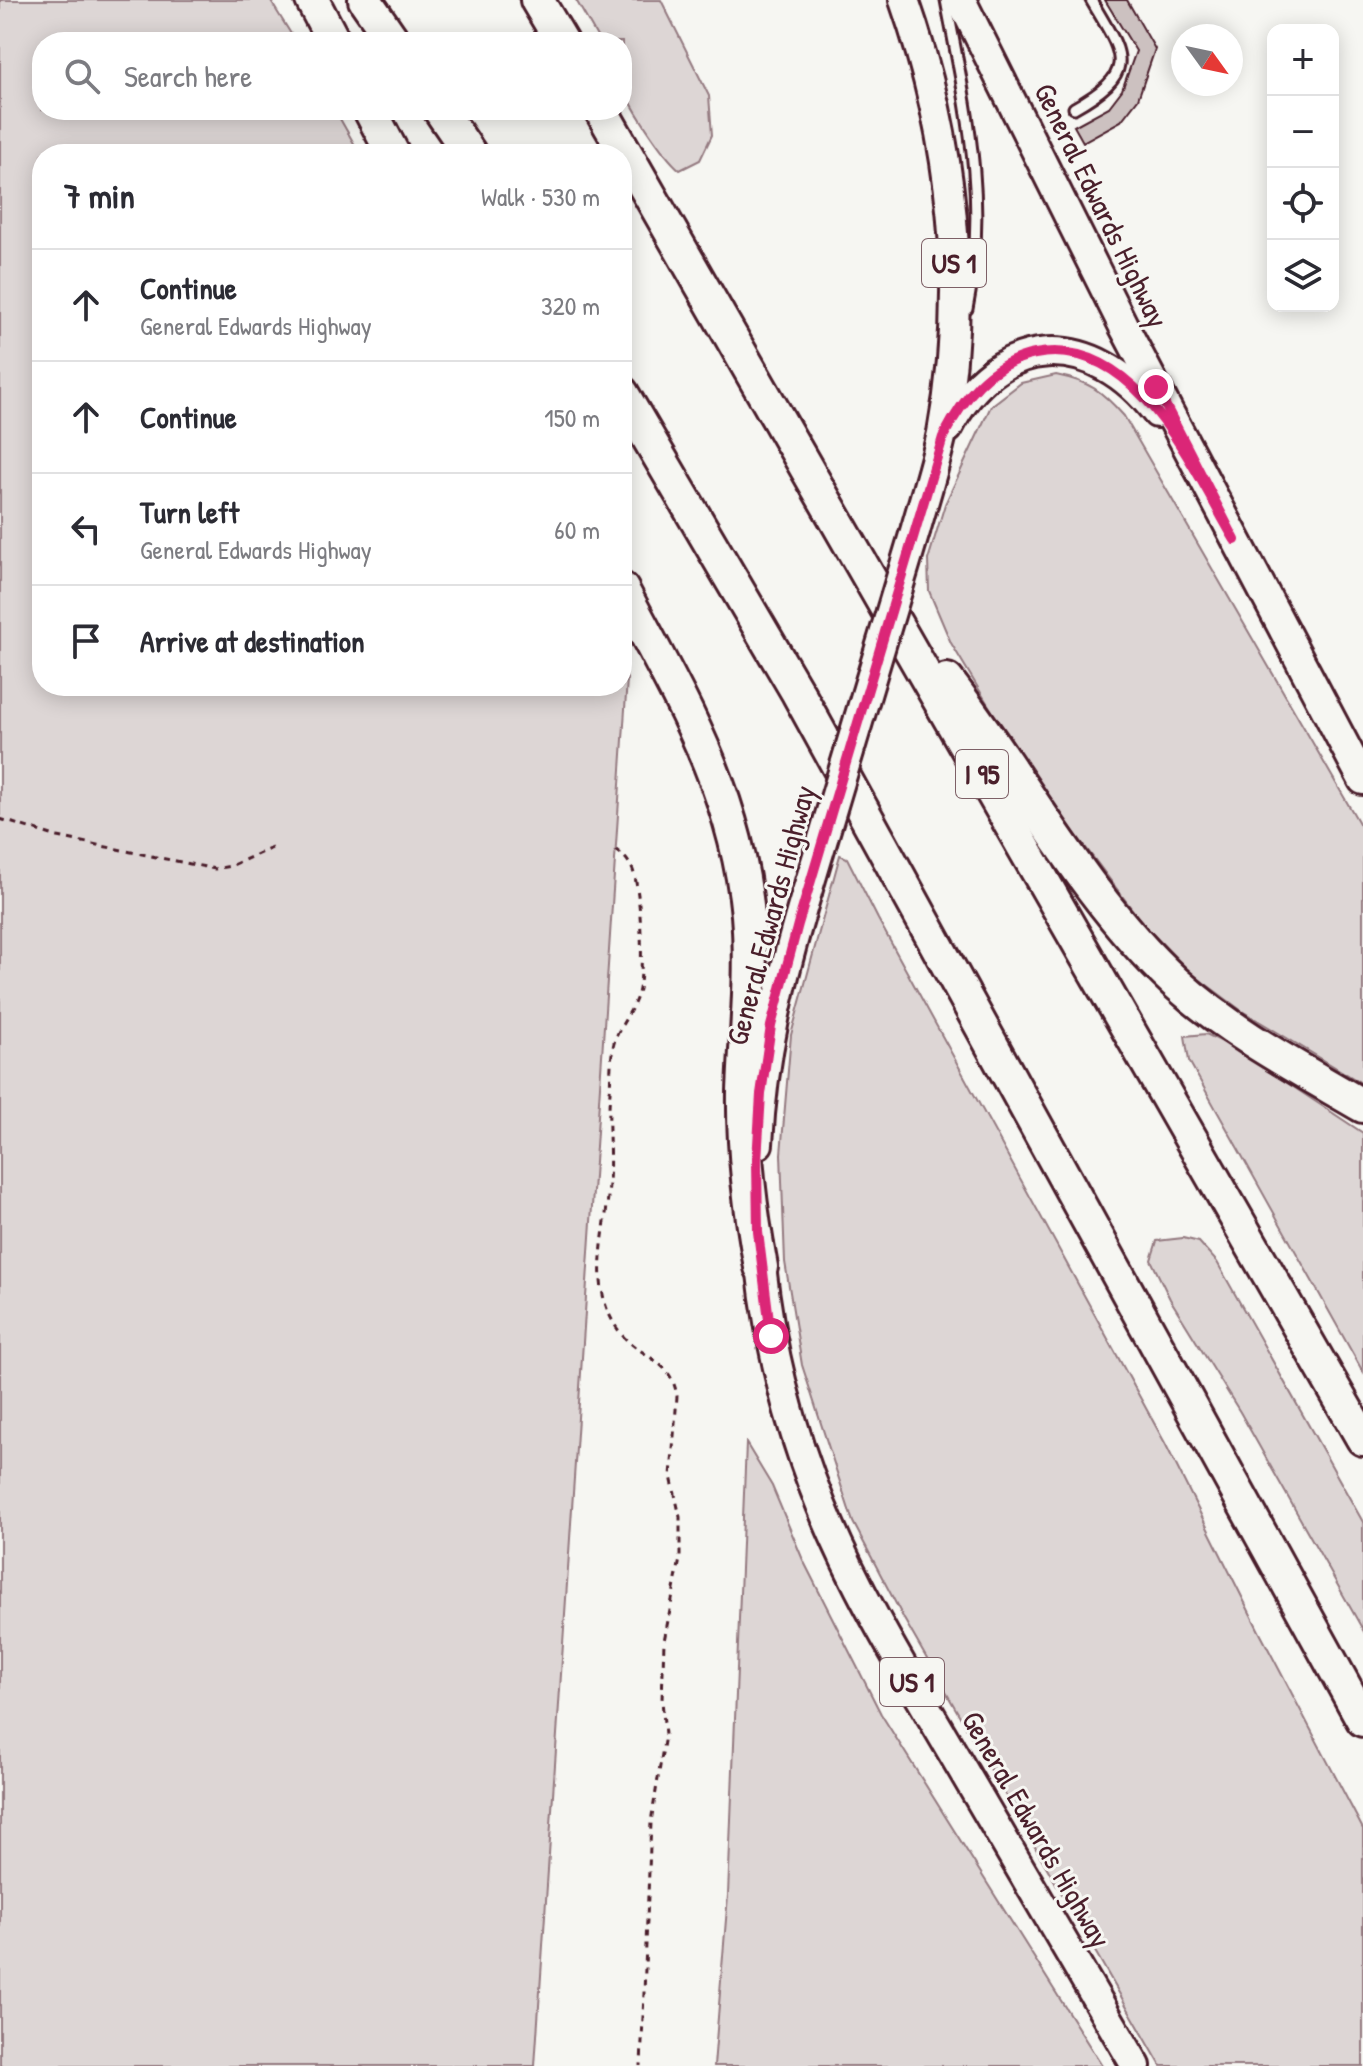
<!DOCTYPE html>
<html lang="en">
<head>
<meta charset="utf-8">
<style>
  body { margin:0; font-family:"Patrick Hand",sans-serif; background:#f7f7f7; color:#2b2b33 }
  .controls { position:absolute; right:24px; top:24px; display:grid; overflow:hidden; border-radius:16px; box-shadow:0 4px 20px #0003 }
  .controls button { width:72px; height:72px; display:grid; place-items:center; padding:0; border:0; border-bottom:2px solid #e1e1e2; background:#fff; color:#2b2b33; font:40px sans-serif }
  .compass { position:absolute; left:1171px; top:24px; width:72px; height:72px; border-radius:50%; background:#fff; box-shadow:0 4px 20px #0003; rotate:123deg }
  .stop { position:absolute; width:24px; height:24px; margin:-18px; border:6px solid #db2777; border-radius:50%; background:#fff }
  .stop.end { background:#db2777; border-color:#fff; box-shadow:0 2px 8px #0008 }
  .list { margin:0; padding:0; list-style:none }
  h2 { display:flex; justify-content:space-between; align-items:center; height:104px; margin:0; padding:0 32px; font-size:34px }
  h2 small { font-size:26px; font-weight:400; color:#7c7c81 }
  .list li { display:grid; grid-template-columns:52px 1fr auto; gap:24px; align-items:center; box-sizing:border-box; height:112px; padding:0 32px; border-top:2px solid #e1e1e2 }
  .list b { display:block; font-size:30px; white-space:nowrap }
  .list p { margin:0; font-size:26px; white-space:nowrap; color:#7c7c81 }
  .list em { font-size:26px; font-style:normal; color:#7c7c81 }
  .icon { flex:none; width:44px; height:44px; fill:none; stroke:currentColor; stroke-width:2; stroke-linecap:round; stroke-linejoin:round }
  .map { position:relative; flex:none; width:1363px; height:2066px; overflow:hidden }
  .search { position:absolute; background:#fff; box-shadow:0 4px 20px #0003; left:32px; top:32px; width:600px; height:88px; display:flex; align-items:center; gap:20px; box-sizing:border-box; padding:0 28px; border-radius:32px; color:#7c7c81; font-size:30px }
  .panel { position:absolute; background:#fff; box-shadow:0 4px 20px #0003; left:32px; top:144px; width:600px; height:552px; border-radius:32px }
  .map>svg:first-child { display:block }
  .green { fill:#ddd6d5; stroke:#947a80; stroke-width:2 }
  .building { fill:#ccc1c0; stroke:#4a1f2b; stroke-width:2 }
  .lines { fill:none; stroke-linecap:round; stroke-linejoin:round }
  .lane-casing { stroke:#4a1f2b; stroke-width:15 }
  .primary-casing { stroke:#4a1f2b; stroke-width:34 }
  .highway-casing { stroke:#4a1f2b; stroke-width:38 }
  .path { stroke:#4a1f2b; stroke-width:3; stroke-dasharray:6 6; stroke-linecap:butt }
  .lane { stroke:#f6f6f2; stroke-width:9 }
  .primary { stroke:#f6f6f2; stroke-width:28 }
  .highway { stroke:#f6f6f2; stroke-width:32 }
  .primary-bridge-casing { stroke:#4a1f2b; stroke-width:34; stroke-linecap:butt }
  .primary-bridge { stroke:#f6f6f2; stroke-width:28 }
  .route { stroke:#db2777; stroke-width:10 }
  .labels { text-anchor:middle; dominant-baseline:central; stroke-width:6; stroke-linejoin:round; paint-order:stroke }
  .shield { fill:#f6f6f2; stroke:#7e6067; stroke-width:2 }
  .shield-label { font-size:28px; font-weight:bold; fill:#4a1f2b }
  .street-label { font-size:30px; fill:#4a1f2b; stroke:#f6f6f2 }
</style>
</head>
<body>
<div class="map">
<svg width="1363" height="2066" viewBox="0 0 1363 2066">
  <rect width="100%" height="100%" fill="#f6f6f2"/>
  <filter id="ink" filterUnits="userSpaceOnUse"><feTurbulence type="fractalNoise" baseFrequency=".0125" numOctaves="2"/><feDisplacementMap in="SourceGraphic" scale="16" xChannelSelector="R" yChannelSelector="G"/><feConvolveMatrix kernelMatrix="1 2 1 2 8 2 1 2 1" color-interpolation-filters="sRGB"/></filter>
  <g filter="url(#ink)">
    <g class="green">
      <polygon points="0,0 270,0 296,42 42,42 42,110 335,110 360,154 42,154 42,686 622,686 622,669 627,679 535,2066 0,2066"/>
      <path d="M576,0H661L709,96L712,135L700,160L680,170C664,157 625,100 622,80C620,68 622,54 622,42H600Z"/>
      <path d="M1056,375C1090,382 1101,390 1124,416L1363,830V1084L1242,1011L1191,973L1144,925L1056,808L1010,741L951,643L929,591L928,560L945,504L991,406L1021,383Z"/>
      <polygon points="840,855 847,858 878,919 1165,1443 1260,1633 1363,1829 1363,2066 1161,2066 904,1619 853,1522 802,1365 785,1262 781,1154 791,1035"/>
      <polygon points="1206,1034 1233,1047 1363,1133 1363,1372 1189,1061 1185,1036"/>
      <polygon points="1183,1238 1199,1242 1217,1262 1363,1522 1363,1630 1240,1412 1170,1299 1151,1260 1157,1241"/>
      <polygon points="746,1443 772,1486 803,1560 881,1714 1102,2066 714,2066 728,1895"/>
    </g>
    <polygon class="building" points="1105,0 1127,0 1155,49 1138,99 1121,121 1083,142 1074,126 1109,107 1122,90 1136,51"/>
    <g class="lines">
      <defs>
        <g id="lane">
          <path d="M946,0C966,107 989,200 967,309"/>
          <path d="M1074,108C1140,71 1123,55 1091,0"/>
        </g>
        <g id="primary">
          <path d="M904,0C953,139 969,288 942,433C935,465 925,496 916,528"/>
          <polyline points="961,0 1123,325 1363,780"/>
          <path d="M948,428C998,330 1093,329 1157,413"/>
          <path d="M758,1144C762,1057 782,975 807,892"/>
          <path d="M759,1246C767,1335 787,1422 821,1505C858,1597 911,1681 961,1767C1019,1867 1078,1966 1136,2066"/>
        </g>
        <g id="highway">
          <polyline points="312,0 334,42"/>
          <polyline points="365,0 394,42"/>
          <polyline points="537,0 562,42"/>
          <polyline points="370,110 393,154"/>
          <polyline points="440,110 470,154"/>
          <polyline points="601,110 1363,1439"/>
          <polyline points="622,393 798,693 1363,1720"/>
          <path d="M622,589C679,697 736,790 748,915C753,974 746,1033 744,1092C743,1151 750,1209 761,1267"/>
          <path d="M947,680C1023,778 1082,896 1175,982C1231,1033 1298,1068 1363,1106"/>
        </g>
      </defs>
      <use href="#lane" class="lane-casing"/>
      <use href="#primary" class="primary-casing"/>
      <use href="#highway" class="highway-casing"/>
      <g class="path">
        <polyline points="0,819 58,837 215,869 230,866 272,848"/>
        <path d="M616,850C623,855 628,860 632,868C641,887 644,968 639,989C635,1009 620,1023 614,1043C610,1058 611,1077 610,1092C607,1122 611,1152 609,1183C607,1233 586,1286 619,1331C638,1358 671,1357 677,1396L671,1476L680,1517V1559L664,1641L662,1700L665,1735L651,1822L641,2066"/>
      </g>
      <use href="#lane" class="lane"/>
      <use href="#primary" class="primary"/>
      <use href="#highway" class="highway"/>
      <defs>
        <polyline id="primary-bridge" points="807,892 916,528"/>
      </defs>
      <use href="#primary-bridge" class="primary-bridge-casing"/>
      <use href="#primary-bridge" class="primary-bridge"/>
    </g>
  </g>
  <g class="lines" filter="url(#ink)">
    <path class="route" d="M771,1336L758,1232L757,1161L761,1094L771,1026L798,924L943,437C963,399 989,363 1035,354C1137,334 1193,469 1235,540L1156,387"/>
  </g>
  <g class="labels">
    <g class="shield">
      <rect x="922" y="239" width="64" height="48" rx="6"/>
      <rect x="956" y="750" width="52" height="48" rx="6"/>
      <rect x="880" y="1658" width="64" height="48" rx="6"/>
    </g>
    <g class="shield-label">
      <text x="954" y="263">US 1</text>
      <text x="982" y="774">I 95</text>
      <text x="912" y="1682">US 1</text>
    </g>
    <g class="street-label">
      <text transform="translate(1102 205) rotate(64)">General Edwards Highway</text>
      <text transform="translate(770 915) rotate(-75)">General Edwards Highway</text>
      <text transform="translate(1037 1829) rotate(60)">General Edwards Highway</text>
    </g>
  </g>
</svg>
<div class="controls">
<button>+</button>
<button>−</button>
<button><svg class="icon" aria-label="locate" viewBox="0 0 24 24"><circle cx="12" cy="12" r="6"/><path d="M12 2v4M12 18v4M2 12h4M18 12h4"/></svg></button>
<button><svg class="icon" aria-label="layers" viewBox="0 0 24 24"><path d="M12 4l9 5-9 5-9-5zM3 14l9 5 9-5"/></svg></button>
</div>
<svg class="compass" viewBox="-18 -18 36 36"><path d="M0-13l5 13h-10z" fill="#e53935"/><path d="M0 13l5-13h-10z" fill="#7c7c81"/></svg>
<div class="stop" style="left:771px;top:1336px"></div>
<div class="stop end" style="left:1156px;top:387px"></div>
<div class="search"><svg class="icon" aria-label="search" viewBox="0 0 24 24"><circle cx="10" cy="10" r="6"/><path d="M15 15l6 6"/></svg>Search here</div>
<section class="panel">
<h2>7 min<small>Walk · 530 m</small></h2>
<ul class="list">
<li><svg class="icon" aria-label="ahead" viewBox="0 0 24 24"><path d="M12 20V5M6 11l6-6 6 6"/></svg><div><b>Continue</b><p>General Edwards Highway</p></div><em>320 m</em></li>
<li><svg class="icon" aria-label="ahead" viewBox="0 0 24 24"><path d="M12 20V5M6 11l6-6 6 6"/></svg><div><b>Continue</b></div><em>150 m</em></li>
<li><svg class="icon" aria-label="left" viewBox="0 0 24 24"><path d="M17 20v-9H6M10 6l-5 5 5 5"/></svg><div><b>Turn left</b><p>General Edwards Highway</p></div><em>60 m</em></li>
<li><svg class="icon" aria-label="arrive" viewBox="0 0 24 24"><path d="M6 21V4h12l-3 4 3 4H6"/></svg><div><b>Arrive at destination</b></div></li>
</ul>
</section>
</div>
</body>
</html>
